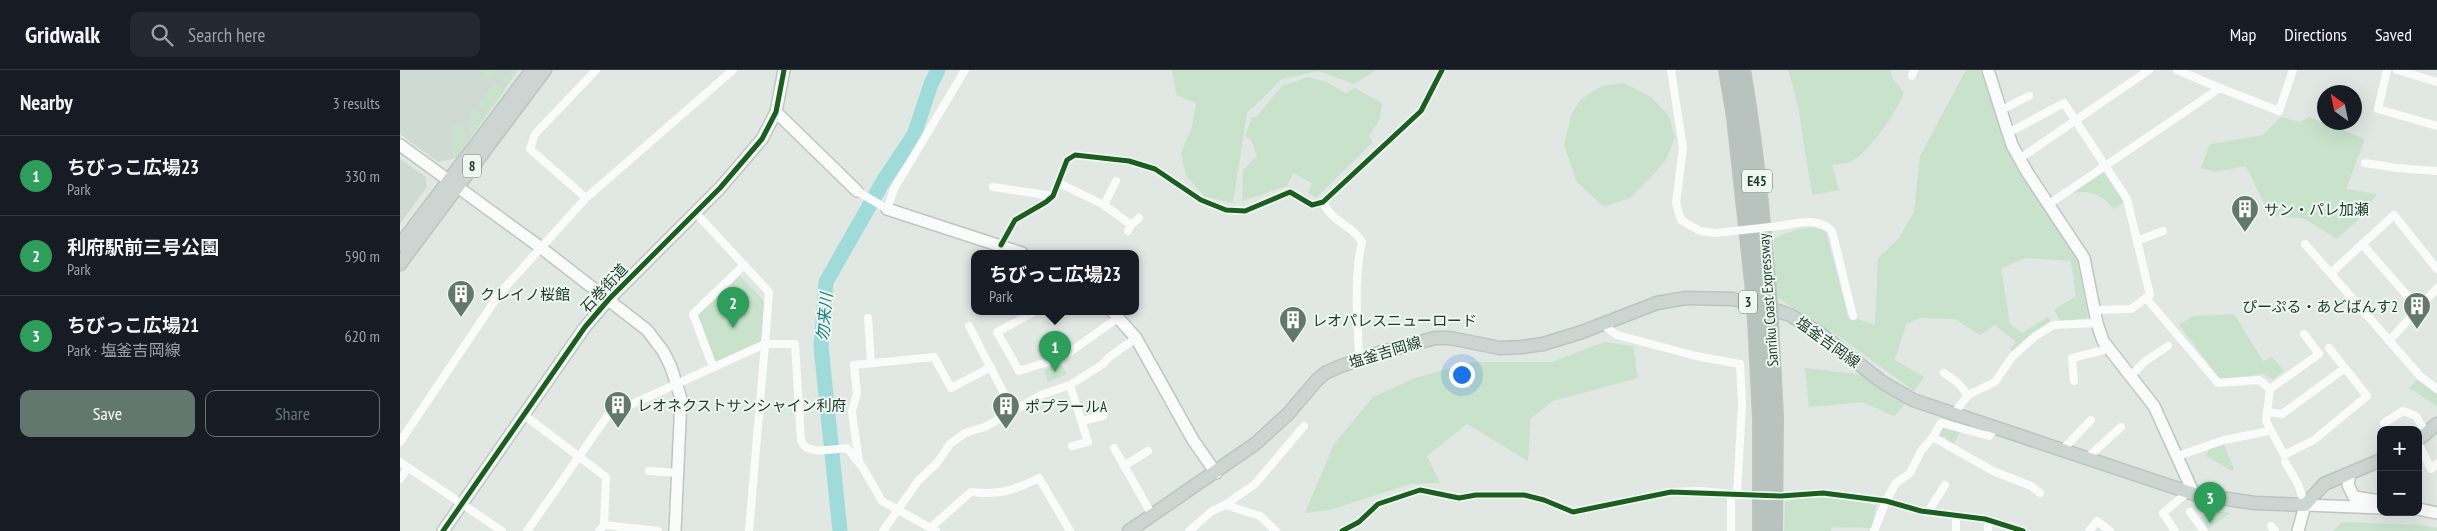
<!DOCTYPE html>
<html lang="en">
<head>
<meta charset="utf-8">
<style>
  body { margin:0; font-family:"PT Sans Narrow","Noto Sans JP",sans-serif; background:#242831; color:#f1f3f6 }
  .controls { position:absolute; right:15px; bottom:15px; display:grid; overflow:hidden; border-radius:10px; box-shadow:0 5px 20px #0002 }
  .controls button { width:45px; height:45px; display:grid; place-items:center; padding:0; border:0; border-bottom:1px solid #363941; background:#171b24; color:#f1f3f6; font:25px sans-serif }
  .compass { position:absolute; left:1917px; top:15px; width:45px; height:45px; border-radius:50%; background:#171b24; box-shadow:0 5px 20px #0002; rotate:327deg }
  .you { position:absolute; left:1061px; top:304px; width:18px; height:18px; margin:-12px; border:4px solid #fff; border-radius:50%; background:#1a73e8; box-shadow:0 0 0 8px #1a73e833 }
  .badge { display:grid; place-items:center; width:32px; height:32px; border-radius:50%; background:#62786e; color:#fff; font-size:16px; font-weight:700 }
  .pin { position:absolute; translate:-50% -41px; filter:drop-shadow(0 1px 2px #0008) }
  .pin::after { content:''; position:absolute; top:26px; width:18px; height:15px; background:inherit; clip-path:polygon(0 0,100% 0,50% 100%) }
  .popup { position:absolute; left:571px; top:180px; width:168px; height:65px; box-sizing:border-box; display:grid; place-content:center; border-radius:10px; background:#171b24; filter:drop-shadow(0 1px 4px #0005); font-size:16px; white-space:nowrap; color:#9ea1a6 }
  .popup b { font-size:19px; color:#f1f3f6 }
  .popup::after { content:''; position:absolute; left:50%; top:100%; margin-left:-10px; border:10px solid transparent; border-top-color:#171b24 }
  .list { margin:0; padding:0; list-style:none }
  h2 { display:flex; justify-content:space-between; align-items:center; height:65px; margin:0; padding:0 20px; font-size:21px }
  h2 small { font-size:16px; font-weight:400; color:#9ea1a6 }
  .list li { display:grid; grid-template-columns:32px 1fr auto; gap:15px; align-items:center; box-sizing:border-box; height:80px; padding:0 20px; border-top:1px solid #363941 }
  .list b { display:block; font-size:19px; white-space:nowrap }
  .list p { margin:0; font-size:16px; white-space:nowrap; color:#9ea1a6 }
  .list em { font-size:16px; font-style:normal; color:#9ea1a6 }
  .actions { display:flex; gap:10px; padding:15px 20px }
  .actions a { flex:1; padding:11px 0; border:1px solid #62786e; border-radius:10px; text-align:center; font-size:18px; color:#62786e }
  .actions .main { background:#62786e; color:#fff }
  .icon { flex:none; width:28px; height:28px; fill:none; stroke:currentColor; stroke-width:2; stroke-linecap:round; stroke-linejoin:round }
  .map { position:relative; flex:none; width:2037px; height:461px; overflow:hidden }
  header { display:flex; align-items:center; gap:30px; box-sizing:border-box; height:70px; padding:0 25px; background:#171b24; border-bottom:1px solid #363941 }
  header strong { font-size:24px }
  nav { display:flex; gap:28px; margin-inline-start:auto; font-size:18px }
  .search { width:350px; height:45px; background:#242831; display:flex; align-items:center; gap:12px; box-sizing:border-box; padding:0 18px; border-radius:10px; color:#9ea1a6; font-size:19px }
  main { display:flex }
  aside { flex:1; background:#171b24 }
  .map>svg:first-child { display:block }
  .built { fill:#cedad3 }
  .green { fill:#c8e2cc }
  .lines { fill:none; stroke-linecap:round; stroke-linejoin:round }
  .river { stroke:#9edbd9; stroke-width:15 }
  .secondary-casing { stroke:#bdc7c2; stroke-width:14 }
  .primary-casing { stroke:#bbc5c0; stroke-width:15 }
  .highway-casing { stroke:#bbc5c0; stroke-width:18 }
  .street { stroke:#fafcfb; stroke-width:8 }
  .secondary { stroke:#fafcfb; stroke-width:11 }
  .primary { stroke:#ccd5d1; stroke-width:12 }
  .highway { stroke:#b8c2be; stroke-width:15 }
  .highway-bridge-casing { stroke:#bbc5c0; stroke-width:18; stroke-linecap:butt }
  .street-bridge { stroke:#fafcfb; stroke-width:8 }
  .highway-bridge { stroke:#b8c2be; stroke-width:15 }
  .cycleway-casing { stroke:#eef7f1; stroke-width:8 }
  .cycleway { stroke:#1b5e20; stroke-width:5 }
  .labels { text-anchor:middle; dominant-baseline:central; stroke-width:4; stroke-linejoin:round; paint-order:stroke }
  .shield { fill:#eef7f1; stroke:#5c7368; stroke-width:1 }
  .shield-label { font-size:14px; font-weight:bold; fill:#1e3b2e }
  .poi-label { font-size:15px; fill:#1e3b2e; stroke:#eef7f1; text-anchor:start }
  .street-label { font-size:15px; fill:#1e3b2e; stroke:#eef7f1 }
  .water-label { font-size:16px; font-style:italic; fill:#157b7b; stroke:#eef7f1 }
</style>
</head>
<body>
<header>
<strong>Gridwalk</strong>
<div class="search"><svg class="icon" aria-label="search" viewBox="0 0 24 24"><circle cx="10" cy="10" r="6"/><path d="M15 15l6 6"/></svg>Search here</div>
<nav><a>Map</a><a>Directions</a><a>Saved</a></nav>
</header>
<main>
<aside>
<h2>Nearby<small>3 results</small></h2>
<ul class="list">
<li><span class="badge" style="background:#2e9e5b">1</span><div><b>ちびっこ広場23</b><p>Park</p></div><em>330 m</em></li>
<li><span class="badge" style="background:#2e9e5b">2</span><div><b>利府駅前三号公園</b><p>Park</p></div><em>590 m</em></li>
<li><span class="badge" style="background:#2e9e5b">3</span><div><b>ちびっこ広場21</b><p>Park · 塩釜吉岡線</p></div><em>620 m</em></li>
</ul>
<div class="actions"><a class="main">Save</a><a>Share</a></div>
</aside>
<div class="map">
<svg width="2037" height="461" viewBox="0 0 2037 461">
  <rect width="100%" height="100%" fill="#e1e8e4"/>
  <g class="built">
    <polygon points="0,0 118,0 56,88 38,92 0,64"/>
    <polygon points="0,89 26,107 27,117 0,154"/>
  </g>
  <g class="green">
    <polygon points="82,0 98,0 93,8 80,11"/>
    <polygon points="111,0 118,0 109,14 101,8 103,5 108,6"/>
    <polygon points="772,0 976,0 954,14 919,1 882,9 847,43 833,133 805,127 786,106 781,83 792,57 796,33 776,25"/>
    <path d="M1388,0H1491L1492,8L1504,22C1499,39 1468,84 1452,91C1446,94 1438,94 1432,95L1439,120L1412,125L1398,36Z"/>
    <path d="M1566,0H1580L1617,100L1678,185L1688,248L1660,251L1654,240L1676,226L1671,191L1626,188L1601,198L1610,254L1622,263L1648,247L1652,253L1613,282L1610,279L1616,272L1595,255L1580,265L1555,249L1520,248L1506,254L1495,290L1524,307L1514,321L1434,263L1376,227L1374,168C1391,162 1410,152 1426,162L1448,246L1475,255L1478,188L1499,168L1514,142L1520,86Z"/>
    <polygon points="907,7 927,12 946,23 955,18 982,33 980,49 969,66 973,72 916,128 908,123 912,113 893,103 887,116 842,131 843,100 857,86 851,70 845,66 852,47 856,47 882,16"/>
    <polygon points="93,12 105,20 87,45 78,35"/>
    <polygon points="1224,13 1251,27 1269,46 1275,67 1267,88 1254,104 1230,128 1204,137 1177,112 1164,75 1172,43 1181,29 1202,16"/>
    <polygon points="75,38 84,49 71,67 68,54 71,48 71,43"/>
    <polygon points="1881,47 1900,52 1909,47 1965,69 1946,119 1977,124 1959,149 1937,169 1903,148 1870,146 1846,96 1815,102 1801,98 1810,74 1863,65"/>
    <polygon points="55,54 64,56 67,72 56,88 52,88 53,55"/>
    <path d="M1704,102L1724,132L1714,139C1701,124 1691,120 1672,123Z"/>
    <polygon points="340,206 365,232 362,271 316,292 298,245"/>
    <polygon points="1834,244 1863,291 1872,287 1884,301 1873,310 1864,304 1820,309 1779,255 1793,246"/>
    <polygon points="1204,272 1233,276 1238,308 1153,331 1131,348 1128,391 1067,354 1027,386 1040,413 1010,414 930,440 905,443 934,374 973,327 1015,308 1072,292 1152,292"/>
    <polygon points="660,292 667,304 648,312 644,300"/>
    <polygon points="1405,298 1465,305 1507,332 1494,346 1462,332 1409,337"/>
    <polygon points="2017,310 2037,324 2037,336 2009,318"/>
    <polygon points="1545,357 1560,362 1553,375 1545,367 1541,368 1539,364 1541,359"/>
    <polygon points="1824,374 1834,399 1832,401 1806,386 1809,379"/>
    <polygon points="1421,426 1476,435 1472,458 1432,457 1431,461 1384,461 1385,431"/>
    <polygon points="1810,440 1830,443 1808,459 1800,447"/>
    <polygon points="1942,452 2021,455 2037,458 2037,461 1933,461"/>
  </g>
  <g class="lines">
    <polyline class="river" points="440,461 421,277 426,212 484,110 514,65 531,14 538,0"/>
    <defs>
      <g id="secondary">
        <polyline points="1588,0 1612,75 1627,102 1684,188 1697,253 1703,271 1754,336 1794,424"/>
        <polyline points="376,42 457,121"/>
        <polyline points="0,75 140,177 247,260 263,281 271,297 281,329 275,461"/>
        <polyline points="487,139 622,183"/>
        <polyline points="712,241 736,268 793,370 816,403"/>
        <polyline points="1950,403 1948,415 1954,427 1981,431"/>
        <polyline points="2018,439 2037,443"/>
        <polyline points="43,461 185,257 209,229 320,118 362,69 376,42 384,0"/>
        <polyline points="1898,461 1905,435 1981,438"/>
      </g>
      <g id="primary">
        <polyline points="0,175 132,0"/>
        <polyline points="0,194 145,0"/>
        <polyline points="2018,370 2037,354"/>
        <polyline points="729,461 855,374 888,344 916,311 925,303 941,296 979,283 1035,268 1050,268 1100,278 1122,277 1143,274 1182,262 1257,233 1286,228 1333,229 1360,235 1390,245 1421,264 1482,312 1513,330 1794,424 1854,433 1905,435 1924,414 1981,390"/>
      </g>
      <g id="highway">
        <polyline points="1327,0 1335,47 1354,221"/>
        <path d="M1342,0C1355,73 1362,147 1368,222"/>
        <polyline points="1356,250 1361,349 1361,461"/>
        <polyline points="1370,251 1375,347 1374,461"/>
      </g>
    </defs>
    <use href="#secondary" class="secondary-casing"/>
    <use href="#primary" class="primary-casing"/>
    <use href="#highway" class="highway-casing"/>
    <g class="street">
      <polyline points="1271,0 1283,78 1276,133 1281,150 1300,161 1316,163"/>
      <polyline points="1987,0 1978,39 2037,56"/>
      <polyline points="1997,0 2037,12"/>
      <polyline points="1512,6 1514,0"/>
      <polyline points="1820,18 1879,41 1893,0"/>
      <polyline points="1601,40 1629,26"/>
      <polyline points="1608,63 1664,33 1727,129 1750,225 1731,239 1695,240"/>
      <polyline points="1619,89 1749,0"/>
      <polyline points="1965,93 1997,98 2037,101"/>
      <polyline points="659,113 704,135 716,111"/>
      <polyline points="593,117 653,126"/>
      <polyline points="457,121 487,139 494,119 565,0"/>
      <polyline points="186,128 333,0"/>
      <path d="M923,132C933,154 953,155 962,172C953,210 958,251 959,290"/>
      <polyline points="1649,134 1820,18 1777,0"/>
      <polyline points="704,135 731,155 728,161"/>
      <polyline points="295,142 344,195 293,244 313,297"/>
      <polyline points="731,155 739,148"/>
      <path d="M1379,156C1397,154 1417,146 1432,161L1453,246"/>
      <polyline points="1737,171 1763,161"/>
      <polyline points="1905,174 2020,306 2037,319"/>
      <polyline points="1962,174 2018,238"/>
      <polyline points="601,175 615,150 646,132 653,126 667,90 675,85 729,91 755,99 801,130 826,140 845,141 890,122 912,135 923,132 1021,41 1042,0"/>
      <polyline points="1931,203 1994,145 2037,199"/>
      <polyline points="1746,228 1818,313 1859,310 1870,319"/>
      <polyline points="636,241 597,262 619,301 663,287 719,247"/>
      <polyline points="468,248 471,293"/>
      <polyline points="1202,254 1217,265 1296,286 1340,294 1342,334 1337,425"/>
      <polyline points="569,256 613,341"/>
      <polyline points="1904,264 1919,284 1870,319 1866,351 1884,385 1914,370 1967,326 1929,278"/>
      <polyline points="1989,271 2037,218"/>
      <polyline points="1544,303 1557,312 1568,325"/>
      <polyline points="1731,306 1744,292 1768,276"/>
      <polyline points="1674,311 1672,288 1708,279"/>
      <polyline points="670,315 688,372 672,376"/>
      <polyline points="1867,342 1882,344 1945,298"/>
      <polyline points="124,345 206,407 204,455"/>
      <polyline points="1553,345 1568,325 1595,312 1612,287 1634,267 1653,255 1697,253"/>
      <polyline points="682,351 703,346"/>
      <polyline points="1984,353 2003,341 2016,346 2026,363"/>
      <polyline points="1533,367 1541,353 1589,366 1596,357"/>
      <polyline points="0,372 100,223 186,128 130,79 135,64 196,0"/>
      <polyline points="2018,373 2031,399 2037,394"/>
      <polyline points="714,378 752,445"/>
      <polyline points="1662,380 1691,350"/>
      <polyline points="1778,386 1824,370 1869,361"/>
      <polyline points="1686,389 1721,357"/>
      <polyline points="459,391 453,350 452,341 457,323 454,295 534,287 551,318 591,297"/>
      <polyline points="0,392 102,461"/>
      <polyline points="1885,392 1898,414 1905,435"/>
      <polyline points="724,396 748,381"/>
      <polyline points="249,401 278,403"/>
      <polyline points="0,409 8,398"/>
      <polyline points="1331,425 1331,461"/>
      <polyline points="1381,426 1423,423 1486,431 1521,441 1585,449 1623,461"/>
      <polyline points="825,435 860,446 876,461"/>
      <polyline points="1528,442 1545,415"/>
      <polyline points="1790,442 1804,461"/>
      <polyline points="1871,456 1875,461"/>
      <path d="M530,458L571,422C600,425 613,421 639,408L670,461"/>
      <polyline points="127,461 208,345 365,274 369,222 344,195"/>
      <polyline points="199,461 204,455 258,461"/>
      <path d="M349,461L365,274H395L401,371C408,386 432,379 447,378L463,398L482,431L536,461"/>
      <polyline points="483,461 518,411 537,393 550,374 565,363 585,357 641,325 670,315 703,294 708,288 736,268"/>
      <polyline points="789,461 812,441 825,435 855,414 904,356"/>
      <polyline points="942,461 959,452 978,434 1020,420 1059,428 1076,425 1124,425 1144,430 1173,442 1271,422 1300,421 1342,425"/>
      <polyline points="1474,461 1486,431 1496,413 1510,403 1521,381 1533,367 1593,401 1631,416 1640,423"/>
      <polyline points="1556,461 1556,446"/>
      <polyline points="1588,461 1588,450"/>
      <polyline points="1689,461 1697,451 1710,461"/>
      <polyline points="1775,461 1763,443 1788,422"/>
    </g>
    <use href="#secondary" class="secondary"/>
    <use href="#primary" class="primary"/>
    <use href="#highway" class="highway"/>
    <defs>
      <g id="highway-bridge">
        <polyline points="1354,221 1356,250"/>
        <polyline points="1368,222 1370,251"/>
      </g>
    </defs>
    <use href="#highway-bridge" class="highway-bridge-casing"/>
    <g class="street-bridge">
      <polyline points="1316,163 1379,156"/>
      <polyline points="1342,425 1381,426"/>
    </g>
    <use href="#highway-bridge" class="highway-bridge"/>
    <defs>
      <g id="cycleway">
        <polyline points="601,175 615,150 646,132 653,126 667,90 675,85 729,91 755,99 801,130 826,140 845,141 890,122 912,135 923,132 1021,41 1042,0"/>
        <polyline points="43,461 185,257 209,229 320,118 362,69 376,42 384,0"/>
        <polyline points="942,461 959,452 978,434 1020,420 1059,428 1076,425 1124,425 1144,430 1173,442 1271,422 1381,426 1423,423 1486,431 1521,441 1585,449 1623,461"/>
      </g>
    </defs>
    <use href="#cycleway" class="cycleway-casing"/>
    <use href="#cycleway" class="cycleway"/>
  </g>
  <defs>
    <symbol id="building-pin" viewBox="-11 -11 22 30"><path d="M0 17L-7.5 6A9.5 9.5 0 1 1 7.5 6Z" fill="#62786e" stroke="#eef7f1"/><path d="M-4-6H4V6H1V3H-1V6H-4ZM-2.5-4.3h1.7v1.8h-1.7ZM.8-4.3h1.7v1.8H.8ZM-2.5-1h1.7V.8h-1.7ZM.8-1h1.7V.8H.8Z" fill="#fff"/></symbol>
  </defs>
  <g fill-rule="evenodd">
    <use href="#building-pin" x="1829" y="123" width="32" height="43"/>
    <use href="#building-pin" x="45" y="208" width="32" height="43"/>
    <use href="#building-pin" x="2001" y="220" width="32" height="43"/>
    <use href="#building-pin" x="877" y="234" width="32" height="43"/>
    <use href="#building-pin" x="202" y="319" width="32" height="43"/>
    <use href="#building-pin" x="590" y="320" width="32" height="43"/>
  </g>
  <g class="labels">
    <g class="shield">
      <rect x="63" y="84.5" width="18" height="23" rx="4"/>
      <rect x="1342" y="99.5" width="30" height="23" rx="4"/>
      <rect x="1339" y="220.5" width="18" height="23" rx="4"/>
    </g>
    <g class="shield-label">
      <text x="72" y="96">8</text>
      <text x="1357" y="111">E45</text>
      <text x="1348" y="232">3</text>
    </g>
    <g class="poi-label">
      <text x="1864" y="139">サン・パレ加瀬</text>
      <text x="80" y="224">クレイノ桜館</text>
      <text x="1998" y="236" text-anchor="end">ぴーぷる・あどばんす2</text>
      <text x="912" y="250">レオパレスニューロード</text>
      <text x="237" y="335">レオネクストサンシャイン利府</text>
      <text x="625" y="336">ポプラールA</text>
    </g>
    <g class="street-label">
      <text transform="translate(204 218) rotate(-47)">石巻街道</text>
      <text transform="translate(1368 230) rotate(-94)">Sanriku Coast Expressway</text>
      <text transform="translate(1428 272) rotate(36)">塩釜吉岡線</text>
      <text transform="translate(985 282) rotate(-17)">塩釜吉岡線</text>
    </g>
    <g class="water-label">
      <text transform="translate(424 247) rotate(-85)">勿来川</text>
    </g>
  </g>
</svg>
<div class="controls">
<button>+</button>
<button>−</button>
</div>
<svg class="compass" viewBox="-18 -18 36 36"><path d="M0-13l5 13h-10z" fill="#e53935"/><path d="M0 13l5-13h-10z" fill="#9ea1a6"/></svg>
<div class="you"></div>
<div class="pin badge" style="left:655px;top:302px;background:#2e9e5b">1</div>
<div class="popup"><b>ちびっこ広場23</b>Park</div>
<div class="pin badge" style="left:333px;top:258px;background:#2e9e5b">2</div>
<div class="pin badge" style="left:1810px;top:453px;background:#2e9e5b">3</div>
</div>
</main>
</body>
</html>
